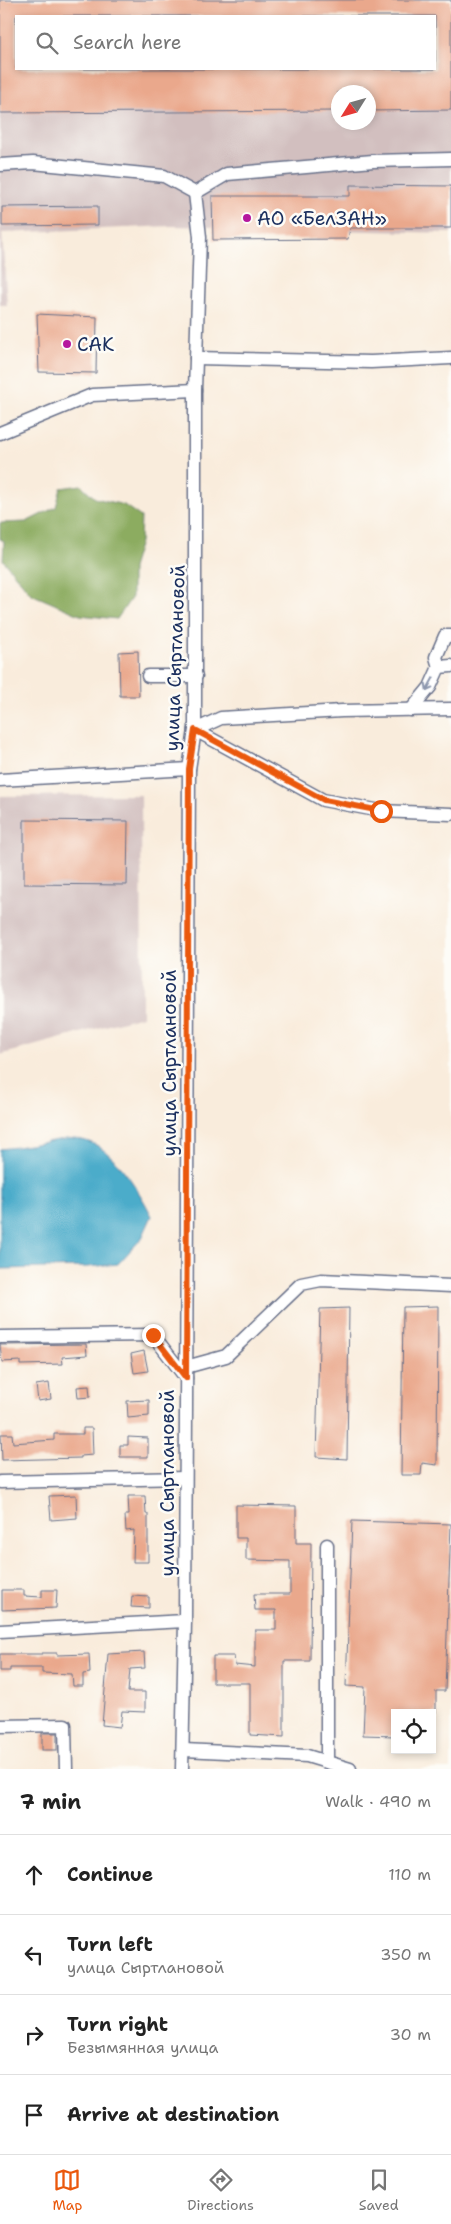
<!DOCTYPE html>
<html lang="en">
<head>
<meta charset="utf-8">
<style>
  body { margin:0; font-family:"Shantell Sans",sans-serif; background:#f2f2f2; color:#222 }
  .controls { position:absolute; right:15px; bottom:15px; display:grid; overflow:hidden; border-radius:0px; box-shadow:0 2px 8px #0003 }
  .controls button { width:45px; height:45px; display:grid; place-items:center; padding:0; border:0; border-bottom:1px solid #e0e0e0; background:#fff; color:#222; font:25px sans-serif }
  .compass { position:absolute; left:331px; top:85px; width:45px; height:45px; border-radius:50%; background:#fff; box-shadow:0 2px 8px #0003; rotate:233deg }
  .stop { position:absolute; width:15px; height:15px; margin:-11px; border:4px solid #ea580c; border-radius:50%; background:#fff }
  .stop.end { background:#ea580c; border-color:#fff; box-shadow:0 1px 5px #0008 }
  .list { margin:0; padding:0; list-style:none }
  h2 { display:flex; justify-content:space-between; align-items:center; height:65px; margin:0; padding:0 20px; font-size:21px }
  h2 small { font-size:16px; font-weight:400; color:#767676 }
  .list li { display:grid; grid-template-columns:32px 1fr auto; gap:15px; align-items:center; box-sizing:border-box; height:80px; padding:0 20px; border-top:1px solid #e0e0e0 }
  .list b { display:block; font-size:19px; white-space:nowrap }
  .list p { margin:0; font-size:16px; white-space:nowrap; color:#767676 }
  .list em { font-size:16px; font-style:normal; color:#767676 }
  .icon { flex:none; width:28px; height:28px; fill:none; stroke:currentColor; stroke-width:2; stroke-linecap:round; stroke-linejoin:round }
  .map { position:relative; flex:none; width:451px; height:1769px; overflow:hidden }
  .search { position:absolute; background:#fff; box-shadow:0 2px 8px #0003; left:15px; right:15px; top:15px; height:55px; display:flex; align-items:center; gap:12px; box-sizing:border-box; padding:0 18px; border-radius:0px; color:#767676; font-size:19px }
  .sheet { height:385px; background:#fff }
  nav { display:flex; justify-content:space-around; align-items:center; box-sizing:border-box; height:70px; border-top:1px solid #e0e0e0; background:#fff; font-size:14px; color:#767676 }
  nav a { display:grid; justify-items:center; gap:2px }
  nav .on { color:#ea580c }
  .map>svg:first-child { display:block }
  .industrial { fill:#d2bfbf; fill-rule:evenodd }
  .forest { fill:#8cac60; stroke:#546e5f }
  .water { fill:#4bacca; stroke:#336e94 }
  .building { fill:#eaa88c; fill-rule:evenodd }
  .lines { fill:none; stroke-linecap:round; stroke-linejoin:round }
  .minor-casing { stroke:#69718a; stroke-width:15 }
  .minor { stroke:#fff; stroke-width:12 }
  .oneway { stroke:#8d97ae }
  .route { stroke:#ea580c; stroke-width:6 }
  .poi-dot { fill:#b5179e; stroke:#fdfcf7; stroke-width:2 }
  .labels { text-anchor:middle; dominant-baseline:central; stroke-width:5; stroke-linejoin:round; paint-order:stroke }
  .poi-label { font-size:19px; fill:#1b2f5e; stroke:#fdfcf7; text-anchor:start }
  .street-label { font-size:19px; fill:#1b2f5e; stroke:#fdfcf7 }
</style>
</head>
<body>
<div class="map">
<svg width="451" height="1769" viewBox="0 0 451 1769">
  <rect width="100%" height="100%" fill="#fdfcf7"/>
  <filter id="ink" filterUnits="userSpaceOnUse"><feTurbulence type="fractalNoise" baseFrequency=".02" numOctaves="2"/><feDisplacementMap in="SourceGraphic" scale="10" xChannelSelector="R" yChannelSelector="G"/><feConvolveMatrix kernelMatrix="1 2 1 2 8 2 1 2 1" color-interpolation-filters="sRGB"/></filter>
  <filter id="wash" filterUnits="userSpaceOnUse"><feTurbulence type="fractalNoise" baseFrequency=".0096" numOctaves="4" result="noise"/><feDisplacementMap in="SourceGraphic" scale="20" xChannelSelector="R" yChannelSelector="G"/><feGaussianBlur stdDeviation="1.12" result="paint"/><feColorMatrix in="noise" values="0 0 0 0 0 0 0 0 0 0 0 0 0 0 0 0 0 1.4 0 .05"/><feComposite in="paint" operator="in"/></filter>
  <g filter="url(#wash)">
    <rect width="100%" height="100%" fill="#f9ecdc"/>
    <g class="industrial">
      <path d="M0,0H451V233L172,226L2,233L7,305H0ZM16,16H435V69H16ZM338,92H368V122H338Z"/>
      <polygon points="141,795 142,1016 0,1055 0,796"/>
    </g>
    <polygon class="forest" points="81,485 95,498 124,505 141,517 140,542 132,568 132,597 117,619 80,615 31,594 3,560 4,541 0,539 0,523 26,522 56,507 61,488"/>
    <path class="water" d="M75,1138C82,1140 92,1142 98,1146C122,1162 139,1191 152,1216L142,1238L118,1264L88,1267L0,1269V1149C26,1147 49,1140 75,1138Z"/>
    <g id="blocks">
      <g class="building">
        <path d="M0,0H451V110L368,111V92H338V111L0,113ZM16,16H435V69H16Z"/>
        <polygon points="350,185 451,186 451,228 350,228 348,239 213,240 212,196 350,196"/>
        <polygon points="98,206 98,225 2,226 2,207"/>
        <polygon points="37,314 97,317 96,373 39,372"/>
        <polygon points="138,651 139,696 120,696 119,652"/>
        <polygon points="24,820 128,821 127,885 24,884"/>
        <polygon points="438,1306 437,1465 422,1463 421,1475 401,1475 403,1307"/>
        <polygon points="349,1308 347,1459 316,1457 320,1309"/>
        <polygon points="86,1344 87,1355 62,1357 63,1364 20,1365 20,1361 2,1362 0,1345"/>
        <polygon points="144,1351 148,1371 134,1373 131,1354"/>
        <polygon points="49,1383 51,1399 38,1401 36,1385"/>
        <polygon points="89,1386 90,1397 78,1398 77,1387"/>
        <polygon points="149,1400 149,1416 128,1418 127,1401"/>
        <polygon points="83,1428 92,1428 93,1455 81,1456 81,1458 2,1460 1,1434 12,1434 13,1443 54,1440 54,1434 83,1434"/>
        <polygon points="128,1437 148,1438 148,1457 120,1457 120,1445 128,1445"/>
        <polygon points="76,1495 77,1518 51,1520 49,1496"/>
        <polygon points="128,1496 145,1496 146,1514 148,1514 148,1562 133,1562 134,1530 126,1531 125,1515 129,1515"/>
        <polygon points="236,1505 296,1506 296,1543 311,1543 310,1661 284,1661 284,1737 250,1735 250,1683 213,1683 213,1656 234,1656 235,1665 255,1667 255,1630 276,1630 276,1610 255,1610 254,1594 290,1594 290,1561 246,1560 246,1538 236,1538"/>
        <polygon points="352,1521 451,1524 445,1691 436,1691 436,1713 395,1713 395,1736 363,1735 365,1687 346,1686"/>
        <polygon points="2,1590 24,1590 24,1596 42,1597 42,1590 57,1590 56,1608 2,1610"/>
        <polygon points="132,1596 149,1597 149,1608 131,1607"/>
        <polygon points="144,1652 145,1668 130,1669 128,1692 145,1692 145,1712 122,1711 120,1727 102,1725 108,1654"/>
        <polygon points="42,1653 57,1653 57,1655 89,1654 90,1673 83,1674 83,1686 73,1686 72,1674 42,1673 42,1668 10,1668 10,1671 0,1671 0,1654 42,1654"/>
        <rect x="42" y="1733" width="15" height="17"/>
      </g>
    </g>
  </g>
  <g filter="url(#ink)">
    <use href="#blocks" fill-opacity="0" stroke="#69718a" stroke-width="1"/>
    <g class="lines">
      <defs>
        <g id="minor">
          <polyline points="0,165 33,163 164,176 195,193"/>
          <polyline points="196,358 371,362 451,358"/>
          <polyline points="0,433 92,395 195,390"/>
          <polyline points="439,667 436,657 445,636 451,636"/>
          <polyline points="148,676 196,676"/>
          <polyline points="411,710 430,687 439,667 451,666"/>
          <polyline points="195,730 323,800 381,811 451,814"/>
          <polyline points="195,730 221,718 342,711 451,709"/>
          <polyline points="0,780 189,769"/>
          <polyline points="0,1337 153,1335 186,1378"/>
          <polyline points="186,1367 226,1356 301,1284 321,1280 451,1286"/>
          <polyline points="0,1482 185,1478"/>
          <polyline points="0,1631 185,1621"/>
          <polyline points="0,1726 65,1725 66,1769"/>
          <polyline points="184,1750 307,1756 350,1769"/>
          <polyline points="327,1762 327,1545"/>
          <polyline points="182,1769 185,1621 189,769 195,730 195,390 200,237 195,193 227,174 373,161 451,159"/>
        </g>
      </defs>
      <use href="#minor" class="minor-casing"/>
      <use href="#minor" class="minor"/>
    </g>
    <defs><path id="oneway-shaft" d="M-6 0H5M1.5-3L5.5 0L1.5 3" fill="none" stroke-width="1.6" stroke-linecap="round" stroke-linejoin="round" transform="scale(1.25)"/></defs>
    <use class="oneway" href="#oneway-shaft" transform="translate(430 684) rotate(119)"/>
  </g>
  <g class="lines" filter="url(#ink)">
    <polyline class="route" points="153,1335 186,1378 189,769 195,730 324,800 381,811"/>
  </g>
  <g class="poi-dot">
    <circle cx="247" cy="218" r="5"/>
    <circle cx="67" cy="344" r="5"/>
  </g>
  <g class="labels">
    <g class="poi-label">
      <text x="257" y="218">АО «БелЗАН»</text>
      <text x="77" y="344">САК</text>
    </g>
    <g class="street-label">
      <text transform="translate(175 658) rotate(-88)">улица Сыртлановой</text>
      <text transform="translate(169 1063) rotate(-90)">улица Сыртлановой</text>
      <text transform="translate(167 1483) rotate(-90)">улица Сыртлановой</text>
    </g>
  </g>
</svg>
<div class="controls">
<button><svg class="icon" aria-label="locate" viewBox="0 0 24 24"><circle cx="12" cy="12" r="6"/><path d="M12 2v4M12 18v4M2 12h4M18 12h4"/></svg></button>
</div>
<svg class="compass" viewBox="-18 -18 36 36"><path d="M0-13l5 13h-10z" fill="#e53935"/><path d="M0 13l5-13h-10z" fill="#767676"/></svg>
<div class="stop" style="left:381px;top:811px"></div>
<div class="stop end" style="left:153px;top:1335px"></div>
<div class="search"><svg class="icon" aria-label="search" viewBox="0 0 24 24"><circle cx="10" cy="10" r="6"/><path d="M15 15l6 6"/></svg>Search here</div>
</div>
<section class="sheet">
<h2>7 min<small>Walk · 490 m</small></h2>
<ul class="list">
<li><svg class="icon" aria-label="ahead" viewBox="0 0 24 24"><path d="M12 20V5M6 11l6-6 6 6"/></svg><div><b>Continue</b></div><em>110 m</em></li>
<li><svg class="icon" aria-label="left" viewBox="0 0 24 24"><path d="M17 20v-9H6M10 6l-5 5 5 5"/></svg><div><b>Turn left</b><p>улица Сыртлановой</p></div><em>350 m</em></li>
<li><svg class="icon" aria-label="right" viewBox="0 0 24 24"><path d="M7 20v-9h11M14 6l5 5-5 5"/></svg><div><b>Turn right</b><p>Безымянная улица</p></div><em>30 m</em></li>
<li><svg class="icon" aria-label="arrive" viewBox="0 0 24 24"><path d="M6 21V4h12l-3 4 3 4H6"/></svg><div><b>Arrive at destination</b></div></li>
</ul>
</section>
<nav>
<a class="on"><svg class="icon" aria-label="map" viewBox="0 0 24 24"><path d="M3 6l6-2 6 2 6-2v14l-6 2-6-2-6 2zM9 4v14M15 6v14"/></svg>Map</a>
<a><svg class="icon" aria-label="directions" viewBox="0 0 24 24"><path d="M12 3l9 9-9 9-9-9zM9 14v-3h6M13 9l2 2-2 2"/></svg>Directions</a>
<a><svg class="icon" aria-label="saved" viewBox="0 0 24 24"><path d="M7 4h10v16l-5-4-5 4z"/></svg>Saved</a>
</nav>
</body>
</html>
